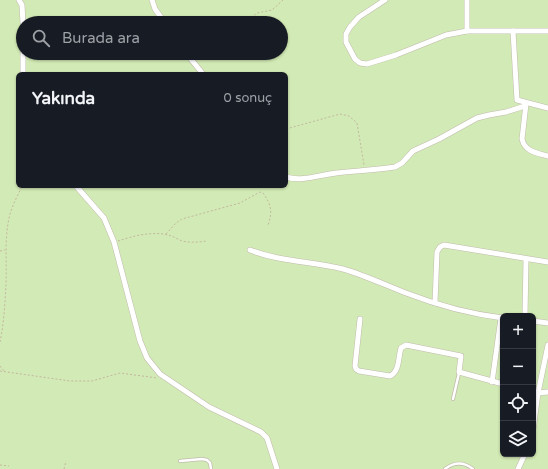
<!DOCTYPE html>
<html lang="tr">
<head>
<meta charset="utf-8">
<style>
  body { margin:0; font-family:"Varela Round",sans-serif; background:#20242c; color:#f1f3f6 }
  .controls { position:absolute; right:12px; bottom:12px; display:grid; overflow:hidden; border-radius:6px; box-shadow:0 1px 3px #0004 }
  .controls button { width:36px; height:36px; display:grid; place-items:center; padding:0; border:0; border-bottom:1px solid #363941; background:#171b24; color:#f1f3f6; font:20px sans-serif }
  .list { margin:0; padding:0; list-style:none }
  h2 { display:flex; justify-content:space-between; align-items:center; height:52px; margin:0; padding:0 16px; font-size:17px }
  h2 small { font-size:13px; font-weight:400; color:#9ea1a6 }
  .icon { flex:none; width:22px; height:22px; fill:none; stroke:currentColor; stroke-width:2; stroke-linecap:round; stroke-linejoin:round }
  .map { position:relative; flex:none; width:548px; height:469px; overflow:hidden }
  .search { position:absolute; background:#171b24; box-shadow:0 1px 3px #0004; left:16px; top:16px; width:272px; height:44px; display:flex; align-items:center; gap:10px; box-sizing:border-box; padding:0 14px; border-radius:22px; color:#9ea1a6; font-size:15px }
  .panel { position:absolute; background:#171b24; box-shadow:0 1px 3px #0004; left:16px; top:72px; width:272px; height:116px; border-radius:6px }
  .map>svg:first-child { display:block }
  .green { fill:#d2eab5; fill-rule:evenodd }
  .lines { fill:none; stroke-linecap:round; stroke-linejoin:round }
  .service-casing { stroke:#c2bbae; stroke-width:4 }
  .minor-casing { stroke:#c2bbae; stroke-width:6 }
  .path { stroke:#c4b79f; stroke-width:1; stroke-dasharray:2 2; stroke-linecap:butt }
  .service { stroke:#fff; stroke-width:2.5 }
  .minor { stroke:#fff; stroke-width:5 }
</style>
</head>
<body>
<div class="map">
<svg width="548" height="469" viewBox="0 0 548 469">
  <rect width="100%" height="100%" fill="#f6f3ec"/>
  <path class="green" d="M0,0H548V469H0ZM23,23H281V53H23ZM18,74H286V186H18ZM503,316H533V454H503Z"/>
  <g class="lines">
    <defs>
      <g id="service">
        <polyline points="453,399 459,373"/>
        <polyline points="180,461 202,459 207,460 210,463 211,469"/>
        <path d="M445,469C454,462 464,462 473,469"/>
      </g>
      <g id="minor">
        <polyline points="19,0 22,5 23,23"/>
        <polyline points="152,0 155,9 165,23"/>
        <polyline points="385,0 359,17 350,27 346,34 346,42 355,59 360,63 367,64 396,55 446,35 467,31 513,31"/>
        <polyline points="467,0 467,31"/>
        <polyline points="548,31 513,31 517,100 548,108"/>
        <polyline points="186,53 203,74"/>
        <polyline points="23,74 23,53"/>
        <path d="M526,104L522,139C525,152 537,153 548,156"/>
        <path d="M286,177C302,182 319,175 336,173C355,171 375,170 395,167L402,163L413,151L439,139L477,118L489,115L506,112L525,106"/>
        <polyline points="76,186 104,218 114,242 140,341 147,358 160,374 209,407 261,432 267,438 277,469"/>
        <path d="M250,250C280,262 312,261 343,269C364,275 385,285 406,293C437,305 470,314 503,318"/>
        <polyline points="435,303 437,252 440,247 444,245 548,262"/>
        <polyline points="525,316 526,259"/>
        <path d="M360,319L355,366L356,369L359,371L390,376C400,371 398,357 401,348L406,345L461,356L459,372L503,384"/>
        <polyline points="533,321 548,323"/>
        <polyline points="492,382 501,318"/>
        <polyline points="533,392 538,393 548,392"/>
        <polyline points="533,430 538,393 548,345"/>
        <polyline points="518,469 525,454"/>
      </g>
    </defs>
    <use href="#service" class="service-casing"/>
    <use href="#minor" class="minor-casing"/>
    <g class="path">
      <polyline points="245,23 257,13 272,10 283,0"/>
      <polyline points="196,56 202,53"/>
      <polyline points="286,129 340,114 349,116 357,123 364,165"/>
      <path d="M166,234L176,223L182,219L240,203L260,192L263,193C271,204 273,212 268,225"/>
      <path d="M118,241C133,236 152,231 168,235C173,236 177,239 182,241C191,243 199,242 207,241"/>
      <polyline points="0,251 5,250"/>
      <path d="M0,342C4,323 5,303 6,284C7,261 4,237 10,214C13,204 18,195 22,186"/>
      <polyline points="0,366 4,371"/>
      <polyline points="0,371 70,381 92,381 120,373 157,378"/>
      <polyline points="0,465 9,466"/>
      <polyline points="64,469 66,461"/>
    </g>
    <use href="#service" class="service"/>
    <use href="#minor" class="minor"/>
  </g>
</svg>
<div class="controls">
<button>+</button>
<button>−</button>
<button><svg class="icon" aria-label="locate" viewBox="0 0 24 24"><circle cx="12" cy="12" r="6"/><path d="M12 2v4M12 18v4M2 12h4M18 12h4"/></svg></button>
<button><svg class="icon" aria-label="layers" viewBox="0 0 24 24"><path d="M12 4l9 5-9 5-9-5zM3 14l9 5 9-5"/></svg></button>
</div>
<div class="search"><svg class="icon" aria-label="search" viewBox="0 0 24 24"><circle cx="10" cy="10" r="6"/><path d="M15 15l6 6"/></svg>Burada ara</div>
<section class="panel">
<h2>Yakında<small>0 sonuç</small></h2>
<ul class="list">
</ul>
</section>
</div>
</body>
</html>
